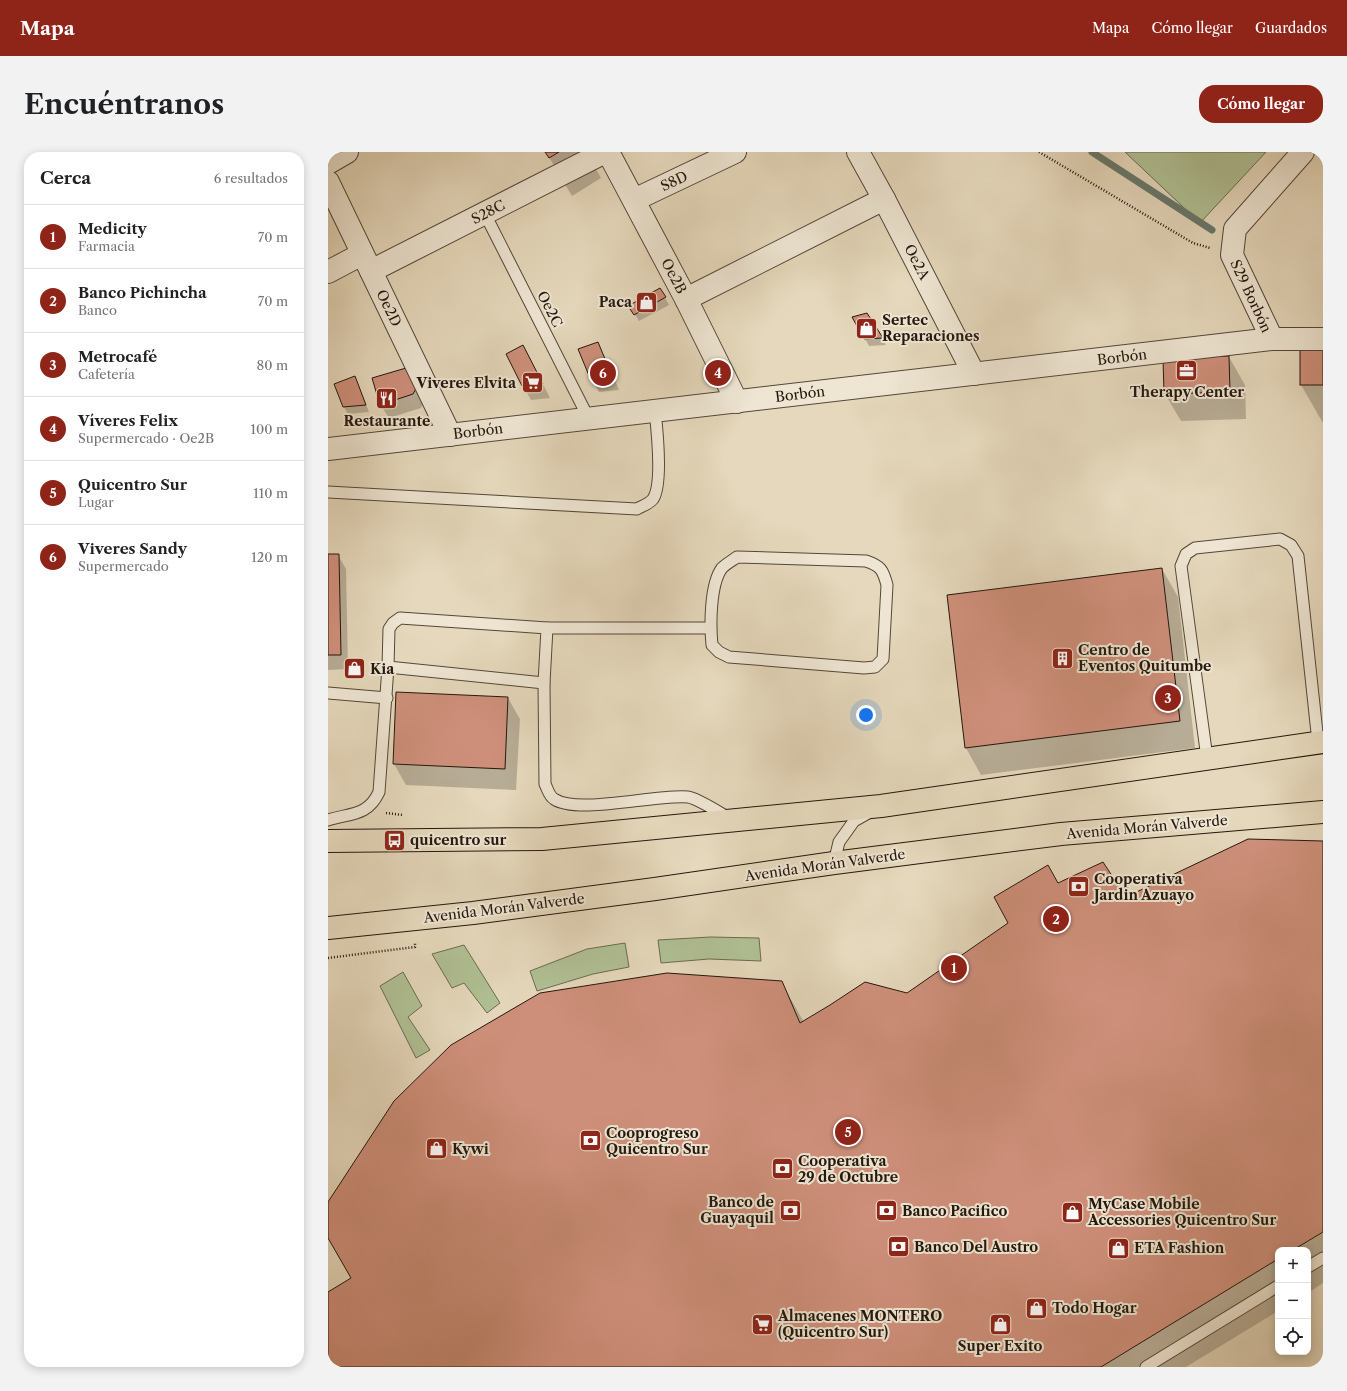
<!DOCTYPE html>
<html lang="es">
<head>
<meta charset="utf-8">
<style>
  body { margin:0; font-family:"Libre Caslon Text",serif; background:#f2f2f2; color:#202124 }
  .controls { position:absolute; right:12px; bottom:12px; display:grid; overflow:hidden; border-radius:8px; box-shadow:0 2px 10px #0003 }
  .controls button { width:36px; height:36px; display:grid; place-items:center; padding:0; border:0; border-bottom:1px solid #e0e0e0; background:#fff; color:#202124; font:20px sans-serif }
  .you { position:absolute; left:538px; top:563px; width:14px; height:14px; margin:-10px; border:3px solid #fff; border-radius:50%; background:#1a73e8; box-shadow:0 0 0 6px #1a73e833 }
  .badge { display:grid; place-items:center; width:26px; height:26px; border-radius:50%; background:#8f2418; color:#fff; font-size:13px; font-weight:700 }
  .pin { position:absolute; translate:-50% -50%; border:2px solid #fff; box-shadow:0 1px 4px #0006 }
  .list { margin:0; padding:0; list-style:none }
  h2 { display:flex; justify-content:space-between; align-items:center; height:52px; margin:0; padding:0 16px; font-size:17px }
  h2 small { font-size:13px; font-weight:400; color:#757577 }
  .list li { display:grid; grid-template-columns:26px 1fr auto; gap:12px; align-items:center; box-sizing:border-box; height:64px; padding:0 16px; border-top:1px solid #e0e0e0 }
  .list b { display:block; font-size:15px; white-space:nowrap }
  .list p { margin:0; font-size:13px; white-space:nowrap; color:#757577 }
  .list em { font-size:13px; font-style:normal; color:#757577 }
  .icon { flex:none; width:22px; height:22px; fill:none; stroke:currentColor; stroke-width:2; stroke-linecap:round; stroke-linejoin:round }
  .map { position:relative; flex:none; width:995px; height:1215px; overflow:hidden; border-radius:16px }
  header { display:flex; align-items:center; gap:24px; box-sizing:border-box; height:56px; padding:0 20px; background:#8f2418; color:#fff }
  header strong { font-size:19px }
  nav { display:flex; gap:22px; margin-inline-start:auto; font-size:14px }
  .intro { display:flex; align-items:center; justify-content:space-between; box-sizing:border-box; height:96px; padding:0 24px }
  h1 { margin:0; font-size:28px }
  .button { padding:10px 18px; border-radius:16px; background:#8f2418; color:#fff; font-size:14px; font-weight:700 }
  main { display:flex; gap:24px; padding:0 24px }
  aside { flex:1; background:#fff; border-radius:16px; box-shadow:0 2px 10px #0003 }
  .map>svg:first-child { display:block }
  .green { fill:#b0c094; stroke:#6a6c50 }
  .shadow { fill:#0003 }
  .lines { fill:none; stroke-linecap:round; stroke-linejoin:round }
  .stream { stroke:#68796d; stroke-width:7 }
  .building { fill:#ce8f7a; stroke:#24170d }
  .lane-casing { stroke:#544739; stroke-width:13 }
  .street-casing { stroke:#544739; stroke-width:24 }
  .primary-casing { stroke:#24170d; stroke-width:24 }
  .path { stroke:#24170d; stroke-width:2.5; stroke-dasharray:1 2; stroke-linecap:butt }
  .lane { stroke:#eee6d3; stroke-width:11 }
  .street { stroke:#eee6d3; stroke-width:22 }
  .primary { stroke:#e5d8bc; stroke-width:22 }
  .labels { text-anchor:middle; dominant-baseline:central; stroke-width:4; stroke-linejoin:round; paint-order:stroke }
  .street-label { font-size:14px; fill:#24170d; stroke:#eee6d3 }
  .poi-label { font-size:14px; font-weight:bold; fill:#24170d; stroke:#eee6d3; text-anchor:start }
</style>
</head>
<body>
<header>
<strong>Mapa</strong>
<nav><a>Mapa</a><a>Cómo llegar</a><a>Guardados</a></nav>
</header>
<div class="intro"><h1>Encuéntranos</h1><a class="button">Cómo llegar</a></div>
<main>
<aside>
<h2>Cerca<small>6 resultados</small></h2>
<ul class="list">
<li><span class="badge">1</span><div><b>Medicity</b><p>Farmacia</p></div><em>70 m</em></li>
<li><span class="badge">2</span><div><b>Banco Pichincha</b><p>Banco</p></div><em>70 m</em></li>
<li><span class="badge">3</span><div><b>Metrocafé</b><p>Cafetería</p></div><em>80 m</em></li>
<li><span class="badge">4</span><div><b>Víveres Felix</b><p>Supermercado · Oe2B</p></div><em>100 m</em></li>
<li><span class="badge">5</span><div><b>Quicentro Sur</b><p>Lugar</p></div><em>110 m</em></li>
<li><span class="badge">6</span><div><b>Viveres Sandy</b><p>Supermercado</p></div><em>120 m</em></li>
</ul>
</aside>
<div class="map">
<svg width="995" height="1215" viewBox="0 0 995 1215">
  <rect width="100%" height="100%" fill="#e5d8bc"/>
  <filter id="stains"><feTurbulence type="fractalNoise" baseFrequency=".005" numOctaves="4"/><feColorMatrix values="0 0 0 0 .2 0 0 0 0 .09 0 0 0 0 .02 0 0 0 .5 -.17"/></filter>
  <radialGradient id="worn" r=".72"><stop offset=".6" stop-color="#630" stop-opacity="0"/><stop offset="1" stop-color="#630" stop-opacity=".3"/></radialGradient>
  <g class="green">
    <polygon points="797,0 938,0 872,71"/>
    <polygon points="382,785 431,786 433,809 381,807 333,811 330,788"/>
    <polygon points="297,791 301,815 265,822 209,839 202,819 259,797"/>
    <polygon points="136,793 172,851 159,861 136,831 124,836 104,802"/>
    <polygon points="75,820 94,854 80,865 102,898 88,906 52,834"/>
  </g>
  <g class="shadow">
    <polygon points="218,0 258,0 273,26 244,44"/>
    <polygon points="332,137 341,153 311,169 302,154"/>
    <polygon points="538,162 554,187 558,193 541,194 526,166"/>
    <polygon points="269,191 277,205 291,238 271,240 263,225"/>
    <polygon points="195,194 203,208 222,246 203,248 195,234"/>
    <polygon points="995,199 995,271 973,233"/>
    <polygon points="901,205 917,233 918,267 853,269 837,242"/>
    <polygon points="77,217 97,248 93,256 61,266 52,252"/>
    <polygon points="26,225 30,232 41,260 20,262 16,255"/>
    <polygon points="0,403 10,403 18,417 20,517 0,518"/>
    <polygon points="834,417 850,445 867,596 653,623 638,596"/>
    <polygon points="180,546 192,567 188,638 78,633 66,612"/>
    <polygon points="995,690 995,1131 980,1141 980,1098 950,1098 950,1159 858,1215 0,1215 0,1141 25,1127 0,1084 0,1052 453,830 476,870 579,842 682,771 730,733 798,746"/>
  </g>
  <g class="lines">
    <polyline class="stream" points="764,0 884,78"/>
  </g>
  <g class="building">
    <polygon points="217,0 231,0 221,6"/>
    <polygon points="332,136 338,145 306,163 300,154"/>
    <polygon points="539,161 555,186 536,187 524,165"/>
    <polygon points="270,190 284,224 262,226 250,197"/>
    <polygon points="195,193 215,232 194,234 178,202"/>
    <rect x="972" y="198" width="23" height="35"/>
    <polygon points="901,204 902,240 836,242 835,207"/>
    <polygon points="78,216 90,233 85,242 52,253 44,226"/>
    <polygon points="27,224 38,253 15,255 6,232"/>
    <polygon points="0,402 11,402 13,503 0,503"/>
    <polygon points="834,416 852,569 637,596 619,443"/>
    <polygon points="68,540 180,545 177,617 65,612"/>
    <polygon points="920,687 995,689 995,1080 965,1098 950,1098 950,1107 773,1215 0,1215 0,1140 23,1126 0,1086 0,1050 66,949 123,893 212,841 339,821 454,829 472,871 502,853 537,830 579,841 680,771 666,745 720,713 730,731 775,710 798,745"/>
  </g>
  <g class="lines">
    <defs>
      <g id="lane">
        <polyline points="157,62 261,267"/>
        <path d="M0,340L309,357C314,354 321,352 325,347C335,332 329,277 327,259"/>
        <path d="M409,405L538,409C553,414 555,418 559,433L555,507L547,515L536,516L401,505L391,500L384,493C382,473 382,432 394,416C398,412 405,408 409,405Z"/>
        <polyline points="219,476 382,476"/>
        <polyline points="60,515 61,477 65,471 72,466 219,476 216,531"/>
        <polyline points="0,541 59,546"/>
        <polyline points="879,606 853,414 858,402 867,396 952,387 963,393 970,404 990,590"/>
        <path d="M0,668C23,661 40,664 51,640L60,515L216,531L217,632C220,638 221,644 226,647C250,663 327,642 360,645C369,646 392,661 401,666"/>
        <polyline points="506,711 511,690 526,669 542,660"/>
        <polyline points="980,1115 995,1106"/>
        <polyline points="818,1215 950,1134"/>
      </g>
      <g id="street">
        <polyline points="280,0 358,147 409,250"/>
        <polyline points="530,0 556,47 646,222"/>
        <polyline points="0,11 19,0"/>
        <polyline points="0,30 122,283"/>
        <polyline points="306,48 407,0"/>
        <polyline points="43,119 277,0"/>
        <polyline points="0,120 34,102"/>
        <polyline points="358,147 556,47"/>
        <polyline points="944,187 904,103 907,77 975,0"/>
        <polyline points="0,297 944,187 995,187"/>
      </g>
      <g id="primary">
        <polyline points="0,689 214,687 553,654 995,590"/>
        <polyline points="0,776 145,761 327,737 506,711 733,682 995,660"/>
      </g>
    </defs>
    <use href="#lane" class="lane-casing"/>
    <use href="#street" class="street-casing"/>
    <use href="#primary" class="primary-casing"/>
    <g class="path">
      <polyline points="711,0 865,91 882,96"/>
      <polyline points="58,661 75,663"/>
      <polyline points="0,806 87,795 87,791"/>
    </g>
    <use href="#lane" class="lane"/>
    <use href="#street" class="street"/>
    <use href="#primary" class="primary"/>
  </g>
  <defs>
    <symbol id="shop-square" viewBox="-11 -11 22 22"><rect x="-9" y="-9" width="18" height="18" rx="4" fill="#8f2418" stroke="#eee6d3"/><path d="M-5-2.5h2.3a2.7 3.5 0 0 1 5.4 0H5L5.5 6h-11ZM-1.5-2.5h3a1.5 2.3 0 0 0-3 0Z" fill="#fff"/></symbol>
    <symbol id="office-square" viewBox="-11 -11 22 22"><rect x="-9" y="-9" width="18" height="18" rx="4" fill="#8f2418" stroke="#eee6d3"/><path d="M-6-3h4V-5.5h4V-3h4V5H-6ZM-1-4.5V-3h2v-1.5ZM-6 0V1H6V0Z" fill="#fff"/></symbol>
    <symbol id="supermarket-square" viewBox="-11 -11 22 22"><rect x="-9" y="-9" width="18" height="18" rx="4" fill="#8f2418" stroke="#eee6d3"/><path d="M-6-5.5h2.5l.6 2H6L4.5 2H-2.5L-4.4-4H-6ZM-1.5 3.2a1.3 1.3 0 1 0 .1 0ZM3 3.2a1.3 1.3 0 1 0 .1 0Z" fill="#fff"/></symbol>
    <symbol id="restaurant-square" viewBox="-11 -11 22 22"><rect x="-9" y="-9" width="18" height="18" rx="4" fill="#8f2418" stroke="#eee6d3"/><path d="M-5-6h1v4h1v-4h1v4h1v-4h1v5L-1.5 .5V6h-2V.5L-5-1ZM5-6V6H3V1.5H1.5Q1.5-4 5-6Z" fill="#fff"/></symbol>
    <symbol id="building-square" viewBox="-11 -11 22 22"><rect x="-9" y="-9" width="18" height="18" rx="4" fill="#8f2418" stroke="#eee6d3"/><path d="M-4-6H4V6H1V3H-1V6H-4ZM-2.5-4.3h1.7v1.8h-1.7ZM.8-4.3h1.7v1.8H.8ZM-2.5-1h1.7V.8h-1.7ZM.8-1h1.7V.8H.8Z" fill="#fff"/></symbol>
    <symbol id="bus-square" viewBox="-11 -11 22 22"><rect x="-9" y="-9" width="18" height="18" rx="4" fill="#8f2418" stroke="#eee6d3"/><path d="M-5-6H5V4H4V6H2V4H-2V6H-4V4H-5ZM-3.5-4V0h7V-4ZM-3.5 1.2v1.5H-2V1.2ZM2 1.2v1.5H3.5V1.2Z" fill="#fff"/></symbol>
    <symbol id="bank-square" viewBox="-11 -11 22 22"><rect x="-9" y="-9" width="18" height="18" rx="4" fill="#8f2418" stroke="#eee6d3"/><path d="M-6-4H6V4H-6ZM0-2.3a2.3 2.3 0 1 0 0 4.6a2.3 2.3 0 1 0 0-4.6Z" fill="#fff"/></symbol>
  </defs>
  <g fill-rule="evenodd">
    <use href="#shop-square" x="306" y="138" width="25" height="25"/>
    <use href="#shop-square" x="526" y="164" width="25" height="25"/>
    <use href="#office-square" x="846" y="206" width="25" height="25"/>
    <use href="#supermarket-square" x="192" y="218" width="25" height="25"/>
    <use href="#restaurant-square" x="46" y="234" width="25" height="25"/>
    <use href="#building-square" x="722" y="494" width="25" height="25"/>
    <use href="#shop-square" x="14" y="504" width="25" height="25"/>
    <use href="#bus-square" x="54" y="676" width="25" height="25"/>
    <use href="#bank-square" x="738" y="722" width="25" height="25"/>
    <use href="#bank-square" x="250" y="976" width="25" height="25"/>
    <use href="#shop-square" x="96" y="984" width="25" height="25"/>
    <use href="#bank-square" x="442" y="1004" width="25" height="25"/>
    <use href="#bank-square" x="450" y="1046" width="25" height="25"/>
    <use href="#bank-square" x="546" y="1046" width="25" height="25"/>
    <use href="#shop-square" x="732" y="1048" width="25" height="25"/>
    <use href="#bank-square" x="558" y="1082" width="25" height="25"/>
    <use href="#shop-square" x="778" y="1084" width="25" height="25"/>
    <use href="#shop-square" x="696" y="1144" width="25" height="25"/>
    <use href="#supermarket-square" x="422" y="1160" width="25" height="25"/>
    <use href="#shop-square" x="660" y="1160" width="25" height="25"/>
  </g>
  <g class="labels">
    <g class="street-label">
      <text transform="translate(346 29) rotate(-25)">S8D</text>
      <text transform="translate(160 60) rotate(-27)">S28C</text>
      <text transform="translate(589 110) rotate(63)">Oe2A</text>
      <text transform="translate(346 124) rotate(62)">Oe2B</text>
      <text transform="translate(923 144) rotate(65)">S29 Borbón</text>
      <text transform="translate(61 156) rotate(64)">Oe2D</text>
      <text transform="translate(222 157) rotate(63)">Oe2C</text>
      <text transform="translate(794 205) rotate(-7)">Borbón</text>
      <text transform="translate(472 242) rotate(-7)">Borbón</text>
      <text transform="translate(150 279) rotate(-7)">Borbón</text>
      <text transform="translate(819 675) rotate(-5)">Avenida Morán Valverde</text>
      <text transform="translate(497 713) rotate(-8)">Avenida Morán Valverde</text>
      <text transform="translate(176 756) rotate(-7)">Avenida Morán Valverde</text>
    </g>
    <g class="poi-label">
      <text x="304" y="150" text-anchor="end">Paca</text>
      <text x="554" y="168">Sertec<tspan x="554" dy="16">Reparaciones</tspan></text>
      <text x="188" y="231" text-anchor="end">Viveres Elvita</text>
      <text x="859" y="240" text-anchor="middle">Therapy Center</text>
      <text x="59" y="269" text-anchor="middle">Restaurante</text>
      <text x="750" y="498">Centro de<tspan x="750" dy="16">Eventos Quitumbe</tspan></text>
      <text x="42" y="517">Kia</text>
      <text x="82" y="688">quicentro sur</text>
      <text x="766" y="727">Cooperativa<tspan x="766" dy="16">Jardin Azuayo</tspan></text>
      <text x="278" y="981">Cooprogreso<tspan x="278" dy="16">Quicentro Sur</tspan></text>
      <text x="124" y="997">Kywi</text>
      <text x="470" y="1009">Cooperativa<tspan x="470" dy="16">29 de Octubre</tspan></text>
      <text x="446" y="1050" text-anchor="end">Banco de<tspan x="446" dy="16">Guayaquil</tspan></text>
      <text x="760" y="1052">MyCase Mobile<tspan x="760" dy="16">Accessories Quicentro Sur</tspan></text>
      <text x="574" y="1059">Banco Pacifico</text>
      <text x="586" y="1095">Banco Del Austro</text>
      <text x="806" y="1096">ETA Fashion</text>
      <text x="724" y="1156">Todo Hogar</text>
      <text x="450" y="1164">Almacenes MONTERO<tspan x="450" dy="16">(Quicentro Sur)</tspan></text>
      <text x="672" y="1194" text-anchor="middle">Super Exito</text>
    </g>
  </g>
  <rect width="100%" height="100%" filter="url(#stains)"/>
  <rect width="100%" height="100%" fill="url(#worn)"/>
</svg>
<div class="controls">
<button>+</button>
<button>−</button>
<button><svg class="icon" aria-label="locate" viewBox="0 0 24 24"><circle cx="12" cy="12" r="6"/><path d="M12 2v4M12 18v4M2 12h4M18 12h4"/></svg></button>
</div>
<div class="you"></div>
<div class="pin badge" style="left:626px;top:816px">1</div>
<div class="pin badge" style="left:728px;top:767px">2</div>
<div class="pin badge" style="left:840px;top:546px">3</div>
<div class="pin badge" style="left:390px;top:221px">4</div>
<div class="pin badge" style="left:520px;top:980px">5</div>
<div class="pin badge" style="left:275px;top:221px">6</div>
</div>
</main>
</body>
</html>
